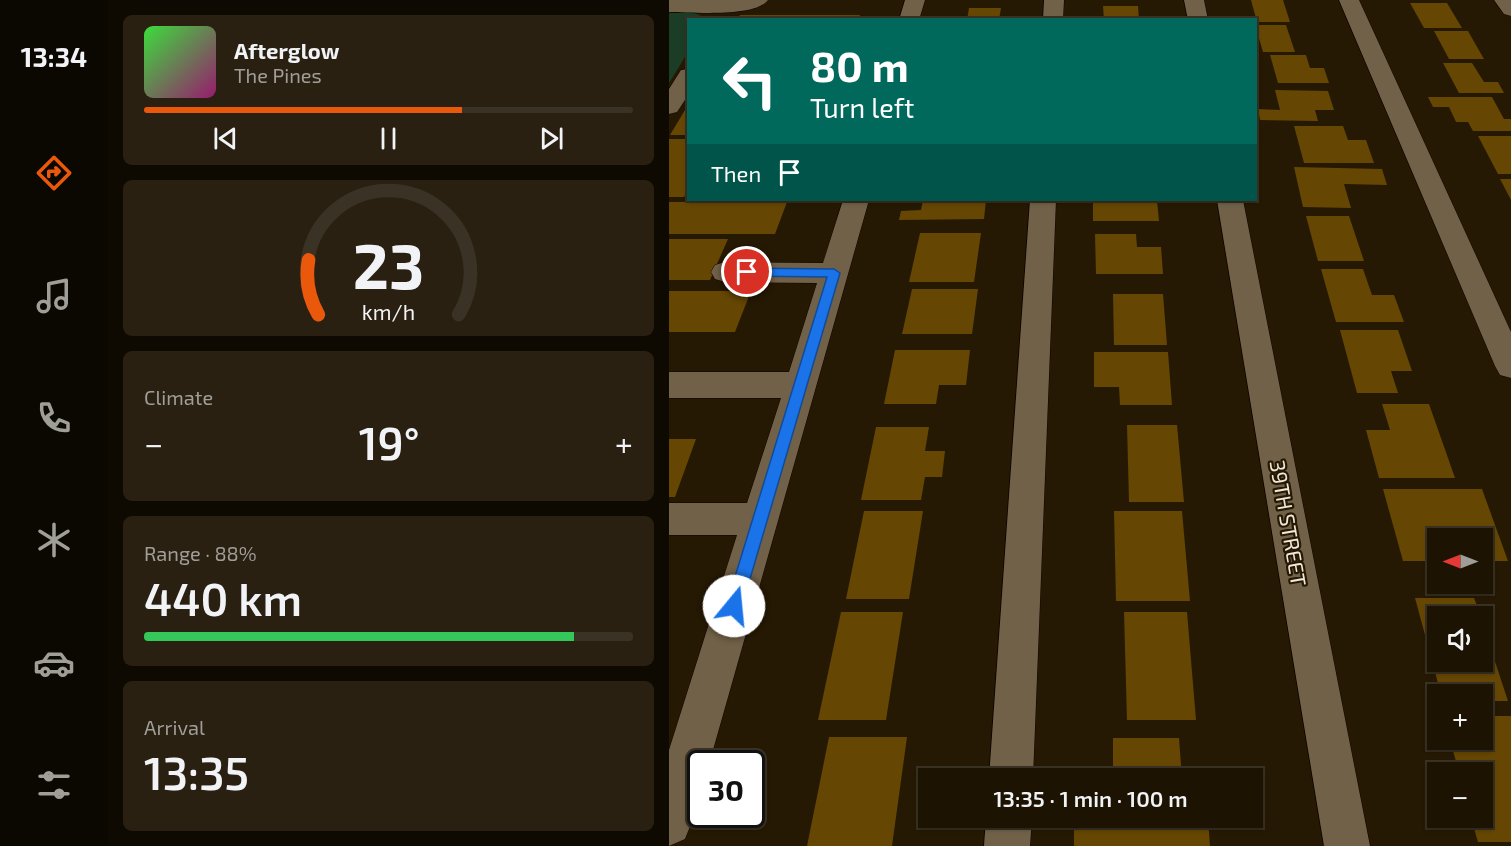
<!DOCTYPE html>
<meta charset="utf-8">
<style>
:root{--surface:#1c1302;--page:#292011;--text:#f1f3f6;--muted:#a09e99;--line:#3a3224;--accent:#ea580c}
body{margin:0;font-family:"Exo 2",sans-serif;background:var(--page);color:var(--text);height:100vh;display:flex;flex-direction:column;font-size:22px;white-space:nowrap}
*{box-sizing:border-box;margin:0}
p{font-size:20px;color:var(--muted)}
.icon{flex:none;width:33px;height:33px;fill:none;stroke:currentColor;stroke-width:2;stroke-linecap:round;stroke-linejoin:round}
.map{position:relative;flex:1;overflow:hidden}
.sheet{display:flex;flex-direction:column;gap:15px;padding:15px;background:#0f0a01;width:561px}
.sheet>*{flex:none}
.guide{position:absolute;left:18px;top:18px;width:570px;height:183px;border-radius:0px;box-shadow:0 2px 4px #0004,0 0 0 2px var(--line);background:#00695c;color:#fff;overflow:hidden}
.needle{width:39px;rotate:270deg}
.tools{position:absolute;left:758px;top:528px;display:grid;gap:12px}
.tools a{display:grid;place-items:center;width:66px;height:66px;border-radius:0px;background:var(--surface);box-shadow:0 2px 4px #0004,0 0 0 2px var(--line);font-size:30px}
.speed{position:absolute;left:18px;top:750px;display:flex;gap:12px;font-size:30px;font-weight:700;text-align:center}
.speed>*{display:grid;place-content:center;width:78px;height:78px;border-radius:50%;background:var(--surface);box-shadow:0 2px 4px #0004,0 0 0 2px var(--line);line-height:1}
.speed .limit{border:3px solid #111;border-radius:9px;background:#fff;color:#111}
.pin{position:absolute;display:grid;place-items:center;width:51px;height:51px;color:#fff;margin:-26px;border:3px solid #fff;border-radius:50%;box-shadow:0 2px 6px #0007}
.me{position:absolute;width:66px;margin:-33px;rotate:17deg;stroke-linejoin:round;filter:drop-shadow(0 0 4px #0008)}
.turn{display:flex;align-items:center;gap:21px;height:126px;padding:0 24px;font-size:27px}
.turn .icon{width:78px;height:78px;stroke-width:2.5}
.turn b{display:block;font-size:42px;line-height:51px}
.then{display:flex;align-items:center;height:57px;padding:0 24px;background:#0003;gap:12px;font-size:22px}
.big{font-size:45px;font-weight:600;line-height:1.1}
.sheet .card{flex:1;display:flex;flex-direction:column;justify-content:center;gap:9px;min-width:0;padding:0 21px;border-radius:9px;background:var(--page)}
.sheet .dial{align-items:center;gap:0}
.dial svg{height:156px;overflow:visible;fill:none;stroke:var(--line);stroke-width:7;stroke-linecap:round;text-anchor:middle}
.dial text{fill:var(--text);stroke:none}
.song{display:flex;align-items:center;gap:18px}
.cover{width:72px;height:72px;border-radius:9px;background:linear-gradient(135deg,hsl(120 70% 55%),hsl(320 70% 35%))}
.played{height:6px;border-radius:3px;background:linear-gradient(90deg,var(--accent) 65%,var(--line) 65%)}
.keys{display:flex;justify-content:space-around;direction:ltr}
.heat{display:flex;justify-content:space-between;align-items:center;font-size:33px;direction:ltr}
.charge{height:9px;border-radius:4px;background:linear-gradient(90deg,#34c759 88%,var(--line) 0)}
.trip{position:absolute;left:249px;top:768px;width:345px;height:60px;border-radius:0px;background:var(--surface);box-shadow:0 2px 4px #0004,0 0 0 2px var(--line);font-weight:600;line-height:60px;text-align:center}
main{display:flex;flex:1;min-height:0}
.tabs{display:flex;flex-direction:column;width:108px;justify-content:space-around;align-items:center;background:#0b0801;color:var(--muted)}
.tabs .icon{width:42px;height:42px}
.tabs .selected{color:var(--accent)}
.tabs b{font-size:27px;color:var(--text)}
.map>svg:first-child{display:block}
.green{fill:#1b3d26}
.building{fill:#654603}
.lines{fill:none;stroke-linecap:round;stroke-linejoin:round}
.minor-casing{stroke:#0f0400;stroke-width:1}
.minor{fill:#716148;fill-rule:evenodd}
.route{fill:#1a73e8;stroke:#114b97;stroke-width:1.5}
.labels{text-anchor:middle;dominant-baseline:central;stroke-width:4.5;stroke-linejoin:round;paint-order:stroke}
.street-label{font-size:21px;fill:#f1e8da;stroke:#261903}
</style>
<main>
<nav class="tabs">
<b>13:34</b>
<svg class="icon selected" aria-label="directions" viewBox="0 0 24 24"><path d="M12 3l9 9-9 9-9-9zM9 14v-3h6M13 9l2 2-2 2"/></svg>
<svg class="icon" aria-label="music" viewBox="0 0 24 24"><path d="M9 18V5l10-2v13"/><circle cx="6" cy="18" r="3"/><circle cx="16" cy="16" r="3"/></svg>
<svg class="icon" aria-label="phone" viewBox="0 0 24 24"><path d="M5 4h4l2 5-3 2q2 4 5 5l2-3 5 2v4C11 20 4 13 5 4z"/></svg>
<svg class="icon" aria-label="climate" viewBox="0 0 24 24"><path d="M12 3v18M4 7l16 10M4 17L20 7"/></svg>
<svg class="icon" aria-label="car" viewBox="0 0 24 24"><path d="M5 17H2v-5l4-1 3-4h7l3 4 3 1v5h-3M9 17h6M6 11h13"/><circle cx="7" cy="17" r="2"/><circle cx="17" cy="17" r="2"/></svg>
<svg class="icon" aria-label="filters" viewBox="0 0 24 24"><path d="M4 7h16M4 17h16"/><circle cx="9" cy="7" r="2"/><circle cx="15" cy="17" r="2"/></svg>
</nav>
<section class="sheet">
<div class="card">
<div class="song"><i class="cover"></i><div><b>Afterglow</b><p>The Pines</p></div></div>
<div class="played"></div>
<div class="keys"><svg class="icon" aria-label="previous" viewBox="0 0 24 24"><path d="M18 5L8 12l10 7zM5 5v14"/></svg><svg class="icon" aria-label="pause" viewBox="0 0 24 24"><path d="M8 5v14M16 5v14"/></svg><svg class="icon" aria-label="next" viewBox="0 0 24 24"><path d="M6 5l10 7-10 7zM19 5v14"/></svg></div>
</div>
<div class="card dial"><svg viewBox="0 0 100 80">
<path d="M14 69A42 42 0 1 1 86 69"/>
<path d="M14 69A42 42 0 0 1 9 41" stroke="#ea580c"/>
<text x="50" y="56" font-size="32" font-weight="700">23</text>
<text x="50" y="72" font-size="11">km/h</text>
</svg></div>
<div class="card"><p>Climate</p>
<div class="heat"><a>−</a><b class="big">19°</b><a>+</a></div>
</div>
<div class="card"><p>Range · 88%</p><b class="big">440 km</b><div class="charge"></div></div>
<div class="card"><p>Arrival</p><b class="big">13:35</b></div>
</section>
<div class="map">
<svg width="842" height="846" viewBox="0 0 842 846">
<rect width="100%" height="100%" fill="#261903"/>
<path class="green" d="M0,13h25l15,6 -20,1 -1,32 -19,31z"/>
<path class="building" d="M582,0h32l7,22h-33z
M741,3h37l15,25h-38z
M434,6h35l1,14h-35z
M300,8h32l-2,12h-32z
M71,15h120l-1,5h-122z
M586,25h31l9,27h-32z
M765,31h34l16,28h-35z
M601,55h36l4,13h14l5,15h-51z
M774,63h29l12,19h14l6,11h-45z
M606,90l53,1 6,19h-19l3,11 -58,-1 -2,-11 22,1z
M759,97h64l12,22h7v12h-38l-5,-9h-12l-7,-15h-16z
M16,110h4v25h-19z
M625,126h49l5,14h18l8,23h-70z
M809,136h33v38h-13z
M0,139h20v49l-5,9h-15z
M625,167l88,2 5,16 -43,-1 7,24 -48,-1z
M831,179h11v21z
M254,200h63l-2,19 -85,1 2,-9 20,-1z
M424,200h64l2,21h-66z
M0,202h118l-12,32h-106z
M637,216h43l15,45h-46z
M251,233h61l-7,49h-65z
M426,234h41l1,13h24l2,27h-67z
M0,239h59l-18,41h-41z
M652,269h42l9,26h22l10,27h-68z
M243,289h66l-6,45h-70z
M0,291h82l-16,41h-66z
M444,294h50l4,51h-53z
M671,330h58l14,41h-21l7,22h-41z
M226,350h75l-4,35h-27l-3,19h-52z
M425,352h74l4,53h-52l-1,-18h-25z
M713,404h47l26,74h-76l-13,-48h24z
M458,425h50l7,77h-55z
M207,427h53l-4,24h20l-3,26h-17l-4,23h-60z
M0,439h27l-21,58h-6z
M714,489h99l26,72h-26v-23h-45v23h-34z
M195,511h59l-14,88h-63z
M445,511h68l8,90h-74z
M746,598h59l7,18h-44v46h45v-40l26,79h-26v-7h-41z
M172,612h62l-17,108h-68z
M455,612h63l9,108h-69z
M813,716h29v126h-33l-7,-24h11v-46h-23l-9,-32h32z
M160,737h78l-15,109h-85z
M444,738h66l3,40h-69z
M405,818h134l2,28h-136z"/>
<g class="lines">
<defs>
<path id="minor" d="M0,0h99c-13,18 -77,12 -99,12z
M236,0h20l-6,20h-20z
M375,0h20l-1,20h-20z
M515,0h20l4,20h-20z
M670,0h20l152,332v46l-11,-3 -5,-9z
M825,0h17v16l-7,-2z
M20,69v25l-12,18 -8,2v-25l12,-19z
M174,200h26l-160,564h-8c0,30 -4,47 -16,75l-16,7v-96l68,-215h-68v-32h78l34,-105h-112v-26h120l28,-89 -92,-1 -10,-3 -4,-7 4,-7 10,-3 98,1z
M361,200h26l-23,578h-44z
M548,200h26l127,646h-46z
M317,818h46l-2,28h-46z"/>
</defs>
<use href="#minor" class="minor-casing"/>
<use href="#minor" class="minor"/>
</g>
<path class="route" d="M78,268l87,1 6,4 -98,333 -2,5 -6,3 -6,-3 -2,-5 101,-329 -80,-1 -6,-4z"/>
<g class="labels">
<g class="street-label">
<text transform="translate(620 523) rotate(80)">39TH STREET</text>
</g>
</g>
</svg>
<div class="tools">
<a><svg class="needle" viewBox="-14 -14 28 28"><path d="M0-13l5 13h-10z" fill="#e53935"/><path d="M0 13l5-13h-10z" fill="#a09e99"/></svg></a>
<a><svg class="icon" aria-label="sound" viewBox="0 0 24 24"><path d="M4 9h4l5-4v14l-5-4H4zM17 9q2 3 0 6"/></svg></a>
<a>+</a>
<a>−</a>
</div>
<div class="speed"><div class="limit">30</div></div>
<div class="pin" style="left:78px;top:272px;background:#d93025"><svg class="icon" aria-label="arrive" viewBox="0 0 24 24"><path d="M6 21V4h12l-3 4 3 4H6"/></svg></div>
<svg class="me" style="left:65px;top:606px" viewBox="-20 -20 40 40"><circle r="19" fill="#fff"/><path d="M0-13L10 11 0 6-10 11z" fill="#1a73e8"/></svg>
<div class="trip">13:35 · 1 min · 100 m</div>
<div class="guide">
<div class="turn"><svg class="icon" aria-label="left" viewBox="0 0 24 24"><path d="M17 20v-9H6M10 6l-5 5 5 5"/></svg><div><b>80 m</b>Turn left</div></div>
<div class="then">Then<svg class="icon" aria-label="arrive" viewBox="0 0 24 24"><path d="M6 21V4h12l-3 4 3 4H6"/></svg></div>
</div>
</div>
</main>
